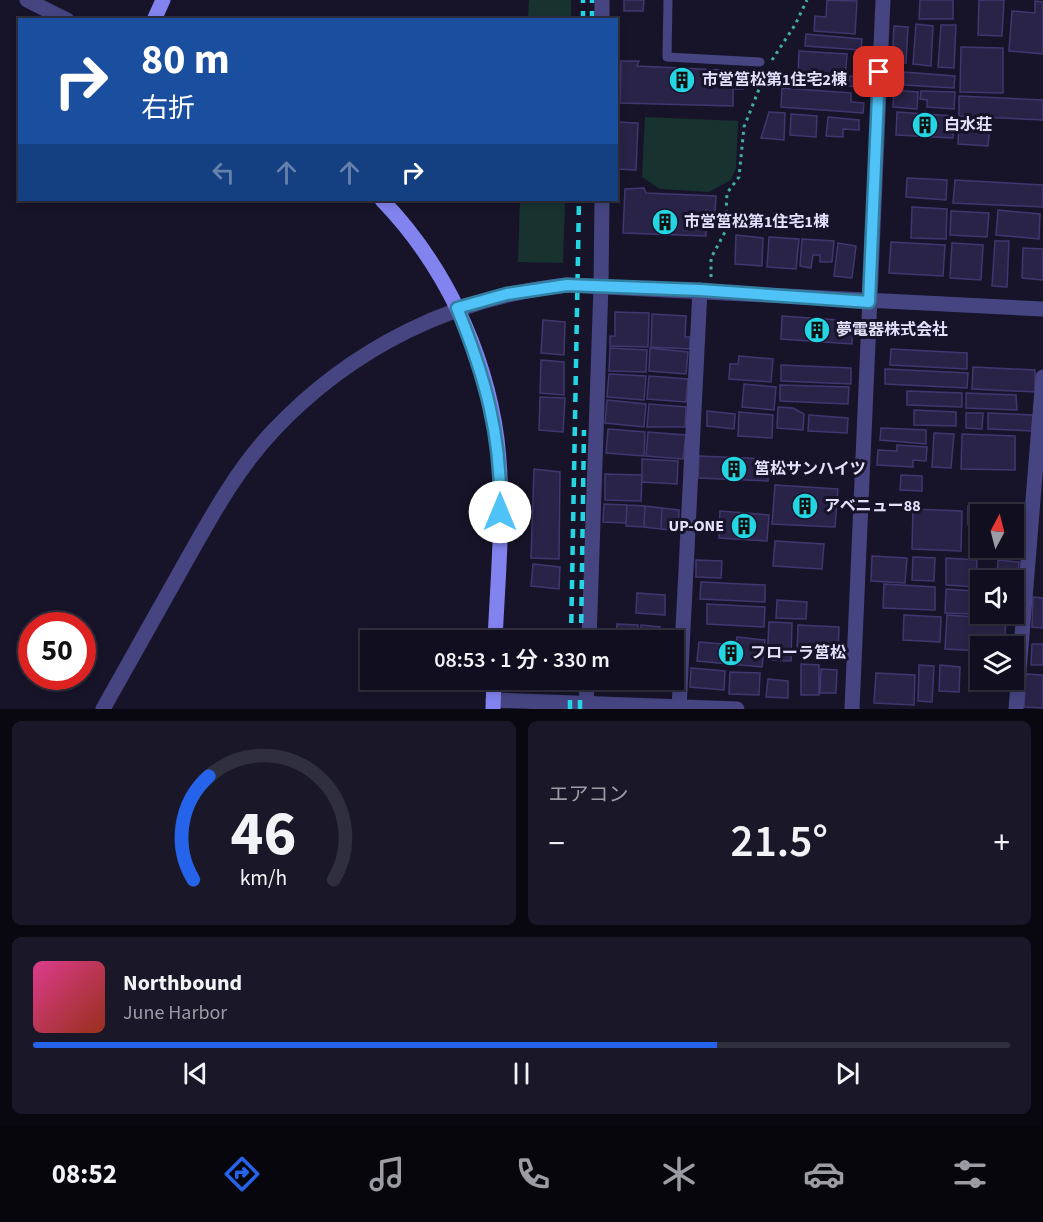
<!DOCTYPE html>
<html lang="ja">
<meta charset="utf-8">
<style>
:root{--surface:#110f1f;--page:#1a1828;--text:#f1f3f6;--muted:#9c9ca4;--line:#302f3d;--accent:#2563eb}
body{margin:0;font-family:"Source Sans 3","Noto Sans JP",sans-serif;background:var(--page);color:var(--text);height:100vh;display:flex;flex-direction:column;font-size:22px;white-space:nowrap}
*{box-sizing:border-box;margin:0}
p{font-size:20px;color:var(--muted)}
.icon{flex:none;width:33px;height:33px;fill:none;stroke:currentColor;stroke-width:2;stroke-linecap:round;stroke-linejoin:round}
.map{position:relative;height:709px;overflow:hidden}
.side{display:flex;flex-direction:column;gap:12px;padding:12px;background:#090811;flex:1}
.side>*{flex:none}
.guide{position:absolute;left:18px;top:18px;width:600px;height:183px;border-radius:0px;box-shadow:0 3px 9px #0003,0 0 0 2px var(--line);background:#1a4fa0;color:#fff;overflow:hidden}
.needle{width:39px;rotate:7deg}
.fabs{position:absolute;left:970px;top:504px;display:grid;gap:12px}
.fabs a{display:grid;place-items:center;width:54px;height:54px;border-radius:0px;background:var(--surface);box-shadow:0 3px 9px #0003,0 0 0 2px var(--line);font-size:30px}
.speed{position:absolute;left:18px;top:612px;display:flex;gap:12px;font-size:30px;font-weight:700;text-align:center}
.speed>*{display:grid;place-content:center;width:78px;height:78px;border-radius:50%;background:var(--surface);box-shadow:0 3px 9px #0003,0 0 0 2px var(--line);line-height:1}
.speed .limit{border:9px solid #d22;background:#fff;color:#111}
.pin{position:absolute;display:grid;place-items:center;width:51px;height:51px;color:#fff;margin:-26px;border-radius:12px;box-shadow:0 3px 9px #0006}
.me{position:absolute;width:66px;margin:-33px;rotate:0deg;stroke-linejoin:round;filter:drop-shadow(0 0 4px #0008)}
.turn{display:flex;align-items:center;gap:21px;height:126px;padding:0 24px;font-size:27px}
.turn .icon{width:78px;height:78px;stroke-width:2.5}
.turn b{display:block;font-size:42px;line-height:51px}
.lanes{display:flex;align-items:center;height:57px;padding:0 24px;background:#0003;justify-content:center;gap:30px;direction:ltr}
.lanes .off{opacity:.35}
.big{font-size:45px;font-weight:600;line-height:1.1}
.side .widget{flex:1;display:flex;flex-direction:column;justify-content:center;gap:9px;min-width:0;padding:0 21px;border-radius:9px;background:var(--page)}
.side .dial{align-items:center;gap:0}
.dial svg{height:156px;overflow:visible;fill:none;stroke:var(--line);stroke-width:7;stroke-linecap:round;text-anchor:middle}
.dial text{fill:var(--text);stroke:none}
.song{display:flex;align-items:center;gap:18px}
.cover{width:72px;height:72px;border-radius:9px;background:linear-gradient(135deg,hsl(330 70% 55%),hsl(10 70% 35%))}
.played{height:6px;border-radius:3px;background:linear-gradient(90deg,var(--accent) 70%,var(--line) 70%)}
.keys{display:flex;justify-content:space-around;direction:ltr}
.heat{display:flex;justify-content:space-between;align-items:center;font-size:33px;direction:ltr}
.side .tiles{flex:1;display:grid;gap:12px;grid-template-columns:1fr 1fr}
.widget:last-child{grid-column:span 2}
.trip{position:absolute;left:360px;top:630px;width:324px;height:60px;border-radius:0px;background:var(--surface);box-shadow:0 3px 9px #0003,0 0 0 2px var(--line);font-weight:600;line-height:60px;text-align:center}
.menu{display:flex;height:96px;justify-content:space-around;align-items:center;background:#07060c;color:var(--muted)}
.menu .icon{width:42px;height:42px}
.menu .selected{color:var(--accent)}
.menu b{font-size:27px;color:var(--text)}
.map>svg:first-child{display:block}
.green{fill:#183230}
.building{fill:#292347;stroke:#413770;stroke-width:1.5}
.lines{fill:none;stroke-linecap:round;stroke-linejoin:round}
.path{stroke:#41aea4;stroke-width:3;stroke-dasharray:3 4.5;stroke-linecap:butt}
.service{stroke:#464582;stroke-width:9}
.minor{stroke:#464582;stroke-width:15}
.tertiary{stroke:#464582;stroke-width:15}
.secondary{stroke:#8383ef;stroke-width:15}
.rail{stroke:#24d6e3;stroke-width:4.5;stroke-dasharray:9 8;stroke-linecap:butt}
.route-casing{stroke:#337fa1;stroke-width:15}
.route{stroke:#4fc3f7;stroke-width:10}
.labels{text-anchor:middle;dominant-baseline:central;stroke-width:6;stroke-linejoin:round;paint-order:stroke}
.poi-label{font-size:16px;font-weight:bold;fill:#e2e0fb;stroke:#171429;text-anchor:start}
</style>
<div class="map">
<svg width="1043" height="709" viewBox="0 0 1043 709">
<rect width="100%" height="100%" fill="#171429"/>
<path class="green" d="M529,0h42v19h-43z
M645,117l93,4 -2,47 -5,12 -22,12 -49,-3 -18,-12z
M520,200h45l-2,63 -45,-1z"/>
<path class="building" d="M624,0h20l-1,11h-19z
M827,0l30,1 -2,33 -41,-3 1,-15 11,1z
M920,0h33v19h-34z
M979,0h25l-2,36 -24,-1z
M1035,1l8,1v52l-34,-3 3,-40 23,2z
M916,24l17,2 -2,40 -18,-2z
M941,25h15l-2,43 -16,-1z
M894,26l14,1 -2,36h-14z
M806,34l56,5 -1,11 -56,-4z
M961,47l42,1v45l-43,-1z
M799,51l48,3 -2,26 -47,-2z
M621,61h18l-2,5 107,5 -1,18h-10v17l-113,-3z
M904,72l51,4 -1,12 -50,-3z
M849,76l15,1 -1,10 -14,-1z
M782,88l69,5v9l13,1 -1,10 -82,-6z
M894,90l24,2 -1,17 -24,-2z
M921,91l34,1 -1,17 -27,-2v-7l-7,-1z
M959,96l84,4v20l-84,-4z
M769,112l16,1 -1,27 -23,-2z
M897,112l57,4 -1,22 -57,-3z
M791,114l26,2 -1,21 -26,-2z
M828,117l31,3v10l-16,-1v8l-17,-1z
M616,122l22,1 -2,47 -20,-1z
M959,122l31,2 -2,22 -30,-2z
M907,178l40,2 -1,20 -40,-3z
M955,180l88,5v22l-90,-4z
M644,188l2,5 70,3 -1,16 -9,-2v26l-83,-3 2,-44z
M912,207l35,2 -1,30 -35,-1z
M998,210l42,4 -1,25 -43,-4z
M951,211l38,2 -2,24 -37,-2z
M736,235l27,3 -1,28 -27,-2z
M769,237l30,2 -3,30 -29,-2z
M802,239l32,2 -2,21h-12v-7h-7l-2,13 -11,-2z
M995,241h14l-2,46 -15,-1z
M891,242l54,3 -2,31 -54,-3z
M838,243l18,3 -4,32 -18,-2z
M952,243l31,2 -2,35 -31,-2z
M1023,248l20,1v31l-21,-2z
M615,312l34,1 -1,34 -38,-1v-10h5z
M652,314l34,2 -1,21h5v12l-39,-2z
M782,316l71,5 -1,23 -71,-5z
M543,320l22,2 -1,33 -23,-2z
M610,348l37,2 -1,22 -37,-1z
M650,348l38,4 -2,22 -37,-3z
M891,349l76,4v16l-77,-4z
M739,356l34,3 -2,23 -42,-3 1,-15h8z
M541,360l23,2v33l-24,-2z
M781,365l70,3v16l-70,-3z
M973,367l62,3v22l-63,-3z
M885,369l83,4 -1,15 -82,-4z
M609,374l37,2 -2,24 -37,-3z
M649,376l39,3 -2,23 -39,-3z
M744,384l32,3 -2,23 -32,-3z
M780,385l69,2 -1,17 -68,-3z
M907,391l55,2v14l-55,-2z
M966,393l50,2 1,15 -51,-2z
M540,397l25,1 -2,34 -24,-2z
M607,400l39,4 -2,23 -39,-4z
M649,404l37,3 -1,20h-38z
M778,407l15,1 11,6 -1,16 -26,-2z
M914,410l42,2v14l-42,-1z
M707,411l28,3 -1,15 -27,-3z
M739,412l34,3 -1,23 -34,-2z
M966,413h17l-1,16 -16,-1z
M988,413l45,2 -1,16 -44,-2z
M809,415l39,3 -1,15 -39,-2z
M881,428l45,2v14l-46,-4z
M608,429l37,3 -1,24 -38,-3z
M648,432l38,3 -3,24 -37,-3z
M934,433l20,1 -3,34 -19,-1z
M962,434l53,2v34l-54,-1z
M897,445l30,2 -1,14 -13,-1v7l-36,-2 1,-15 19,1z
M699,456l70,3 -1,22 -70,-3z
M642,459l36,2 -1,23 -35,-2z
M534,469l26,3 -1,87 -28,-1z
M605,474l37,1 -1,26 -36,-1z
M901,475l21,1v15l-22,-1z
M775,485l63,4 -3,38 -63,-3z
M604,504l23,1 -1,18 -23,-1z
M627,505l18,1 -1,21 -18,-1z
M645,506l17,2 -1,21 -17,-2z
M968,506l39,3 -1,5h-25v11h-13z
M662,508l17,2 -1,21 -17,-2z
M913,509l49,2 -1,40 -49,-2z
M720,511l49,4 -2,26 -48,-3z
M775,541l49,3 -2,25 -49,-3z
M872,556l35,2 -2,25 -34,-2z
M913,557l22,1 -1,23 -22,-1z
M946,558l31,2 -1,27 -30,-2z
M696,560l26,1 -1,17 -25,-1z
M998,560l21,2 -2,32h-3v-14h-17z
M533,564l27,3 -1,22 -28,-3z
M701,582l64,3v17l-65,-3z
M884,584l51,3v23l-52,-2z
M946,589l27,2v23l-28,-1z
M637,593l28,2v20l-29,-2z
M1033,597l10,1v30l-11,-1z
M777,600l30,2 -1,17 -30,-1z
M707,604l58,3 -1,20 -57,-3z
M904,615l37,2 -1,25 -37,-2z
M947,615l59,4 -2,27h-23v5l-36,-2z
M769,622l23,1 -1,38 -24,-1z
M617,624l21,1 -1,15h-28l1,-5h6z
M641,625l19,2v12l7,1h-27z
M798,625l41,2 -1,28 -41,-3z
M737,637l28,3 -3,27 -65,-6 2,-19 37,3z
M1032,644h11v21h-12z
M974,663l7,1v16h25v7l-33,-1z
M801,664l18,1v30h-18z
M919,665l15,1 -2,36 -14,-1z
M940,665l20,2 -1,25 -20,-1z
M691,668l34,3 -1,19 -34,-3z
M821,669l16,1 -1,23h-16z
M730,672l30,1 -1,22 -30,-1z
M876,673l39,2 -1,30 -40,-2z
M1026,674l17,1v33l-19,-1z
M768,679l20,2v17l-22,-1z"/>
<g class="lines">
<path class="path" d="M772,60l23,-35 12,-25
M711,277v-19l14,-26 2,-39 12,-16 5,-50 21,-53"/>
<path class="service" d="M668,0l-1,57 93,5"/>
<path class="minor" d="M602,20v-20
M589,640l12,-355 1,-85
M493,700l244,9
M586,709l1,-29
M679,709l21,-419
M1016,709l27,-332"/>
<path class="tertiary" d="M27,0l40,20
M103,709c27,-49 55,-97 82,-146 26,-46 52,-94 88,-132 78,-83 181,-134 294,-146l476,24
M852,709l31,-709"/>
<path class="secondary" d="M154,20l9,-20
M382,200c61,63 103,150 115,239 8,66 1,135 -2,201
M493,709l1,-29"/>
<path class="rail" d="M583,20v-20
M592,20v-20
M571,640l8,-440
M581,640l3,-210
M570,709v-29
M580,709v-29"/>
</g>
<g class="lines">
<defs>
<path id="route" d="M500,512c2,-75 -15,-136 -43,-204l50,-14 60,-9 133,5 169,12 10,-230"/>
</defs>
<use href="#route" class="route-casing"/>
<use href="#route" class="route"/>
</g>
<defs>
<symbol id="building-disc" viewBox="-11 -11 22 22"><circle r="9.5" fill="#24d6e3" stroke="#171429"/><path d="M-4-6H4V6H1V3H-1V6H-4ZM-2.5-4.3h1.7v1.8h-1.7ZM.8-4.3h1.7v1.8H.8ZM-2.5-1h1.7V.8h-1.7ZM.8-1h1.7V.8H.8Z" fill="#111"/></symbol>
</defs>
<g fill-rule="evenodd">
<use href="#building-disc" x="667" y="65" width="30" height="30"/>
<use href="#building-disc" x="910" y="110" width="30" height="30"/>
<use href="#building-disc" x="650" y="207" width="30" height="30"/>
<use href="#building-disc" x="802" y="315" width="30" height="30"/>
<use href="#building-disc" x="719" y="454" width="30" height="30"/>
<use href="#building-disc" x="790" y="491" width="30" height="30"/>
<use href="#building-disc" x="729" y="511" width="30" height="30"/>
<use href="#building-disc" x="716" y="638" width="30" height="30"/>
</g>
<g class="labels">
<g class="poi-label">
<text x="702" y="80">市営筥松第1住宅2棟</text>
<text x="944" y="125">白水荘</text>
<text x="684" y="222">市営筥松第1住宅1棟</text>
<text x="836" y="330">夢電器株式会社</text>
<text x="754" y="469">筥松サンハイツ</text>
<text x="824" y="506">アベニュー88</text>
<text x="724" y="526" text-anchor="end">UP-ONE</text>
<text x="750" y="653">フローラ筥松</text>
</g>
</g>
</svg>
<div class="fabs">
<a><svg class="needle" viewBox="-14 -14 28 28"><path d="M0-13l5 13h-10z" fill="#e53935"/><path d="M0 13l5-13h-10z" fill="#9c9ca4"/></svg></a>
<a><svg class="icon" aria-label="sound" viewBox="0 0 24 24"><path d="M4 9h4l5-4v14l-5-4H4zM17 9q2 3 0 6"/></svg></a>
<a><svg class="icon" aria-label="layers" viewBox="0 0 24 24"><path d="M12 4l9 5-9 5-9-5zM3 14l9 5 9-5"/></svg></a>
</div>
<div class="speed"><div class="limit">50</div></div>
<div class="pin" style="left:879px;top:72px;background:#d93025"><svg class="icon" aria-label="arrive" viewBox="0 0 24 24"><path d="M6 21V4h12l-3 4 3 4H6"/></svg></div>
<svg class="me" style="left:500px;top:512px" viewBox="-20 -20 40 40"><circle r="19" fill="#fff"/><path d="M0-13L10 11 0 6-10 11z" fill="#4fc3f7"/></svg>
<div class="trip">08:53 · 1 分 · 330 m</div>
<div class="guide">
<div class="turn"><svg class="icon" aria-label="right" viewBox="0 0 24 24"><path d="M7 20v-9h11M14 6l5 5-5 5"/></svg><div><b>80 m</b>右折</div></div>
<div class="lanes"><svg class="icon off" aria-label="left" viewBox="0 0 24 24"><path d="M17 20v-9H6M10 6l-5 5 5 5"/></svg><svg class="icon off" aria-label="ahead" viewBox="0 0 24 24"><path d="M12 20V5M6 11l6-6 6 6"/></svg><svg class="icon off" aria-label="ahead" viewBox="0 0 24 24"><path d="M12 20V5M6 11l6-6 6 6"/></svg><svg class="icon" aria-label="right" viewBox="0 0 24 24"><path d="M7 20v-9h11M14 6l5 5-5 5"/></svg></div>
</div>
</div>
<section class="side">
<div class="tiles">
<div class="widget dial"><svg viewBox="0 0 100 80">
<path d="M14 69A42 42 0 1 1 86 69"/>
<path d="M14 69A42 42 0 0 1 22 16" stroke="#2563eb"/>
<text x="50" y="56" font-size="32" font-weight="700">46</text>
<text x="50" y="72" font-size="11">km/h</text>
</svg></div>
<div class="widget"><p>エアコン</p>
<div class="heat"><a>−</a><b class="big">21.5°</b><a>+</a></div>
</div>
<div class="widget">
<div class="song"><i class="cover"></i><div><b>Northbound</b><p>June Harbor</p></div></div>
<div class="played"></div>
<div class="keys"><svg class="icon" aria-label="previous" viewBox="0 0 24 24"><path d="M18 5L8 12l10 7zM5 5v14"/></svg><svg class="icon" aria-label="pause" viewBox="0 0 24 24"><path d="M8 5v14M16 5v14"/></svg><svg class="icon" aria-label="next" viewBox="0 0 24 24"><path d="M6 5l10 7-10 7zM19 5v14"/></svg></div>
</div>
</div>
</section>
<nav class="menu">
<b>08:52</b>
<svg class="icon selected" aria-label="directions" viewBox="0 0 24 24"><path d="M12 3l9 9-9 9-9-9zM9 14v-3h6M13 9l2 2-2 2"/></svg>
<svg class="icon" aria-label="music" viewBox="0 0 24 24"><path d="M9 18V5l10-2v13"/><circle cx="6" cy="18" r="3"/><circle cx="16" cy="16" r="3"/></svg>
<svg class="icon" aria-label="phone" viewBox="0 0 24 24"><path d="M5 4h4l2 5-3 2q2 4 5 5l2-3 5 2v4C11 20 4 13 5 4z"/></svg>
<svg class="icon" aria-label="climate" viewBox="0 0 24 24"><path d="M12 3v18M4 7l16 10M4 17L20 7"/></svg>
<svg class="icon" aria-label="car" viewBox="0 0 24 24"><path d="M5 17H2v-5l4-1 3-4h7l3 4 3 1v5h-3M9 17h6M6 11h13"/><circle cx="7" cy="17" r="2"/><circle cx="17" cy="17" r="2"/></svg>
<svg class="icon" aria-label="filters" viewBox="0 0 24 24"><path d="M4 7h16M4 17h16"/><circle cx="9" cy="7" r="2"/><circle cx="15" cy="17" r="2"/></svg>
</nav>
